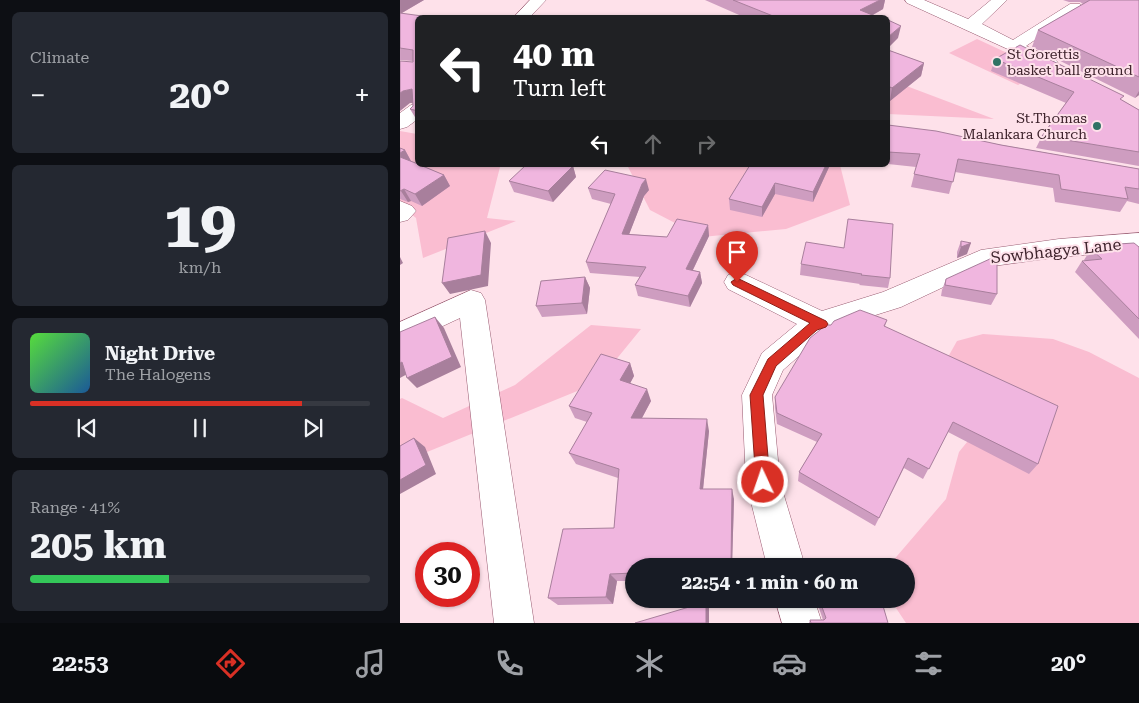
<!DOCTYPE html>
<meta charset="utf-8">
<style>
:root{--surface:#171b24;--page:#242831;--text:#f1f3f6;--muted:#9ea1a6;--line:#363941;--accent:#d93025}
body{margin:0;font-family:"Roboto Serif",serif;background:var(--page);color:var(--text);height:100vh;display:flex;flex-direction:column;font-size:19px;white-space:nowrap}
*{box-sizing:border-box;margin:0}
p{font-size:16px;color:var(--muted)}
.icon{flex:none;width:28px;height:28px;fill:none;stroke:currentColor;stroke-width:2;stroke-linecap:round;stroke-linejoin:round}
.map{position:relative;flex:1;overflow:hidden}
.details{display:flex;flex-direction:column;gap:12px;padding:12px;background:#0d0f14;width:400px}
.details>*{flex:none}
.top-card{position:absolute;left:15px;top:15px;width:475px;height:152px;border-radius:8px;box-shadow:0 1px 4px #0004;background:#202124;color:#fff;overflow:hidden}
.speed{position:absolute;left:15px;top:542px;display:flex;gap:10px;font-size:25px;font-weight:700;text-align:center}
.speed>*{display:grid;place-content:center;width:65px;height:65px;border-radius:50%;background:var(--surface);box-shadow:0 1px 4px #0004;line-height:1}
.speed .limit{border:8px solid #d22;background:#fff;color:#111}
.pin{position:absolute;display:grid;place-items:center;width:42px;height:42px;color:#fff;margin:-51px -21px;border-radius:50% 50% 50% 0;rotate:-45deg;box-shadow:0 0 5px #0007}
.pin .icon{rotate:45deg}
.me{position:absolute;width:55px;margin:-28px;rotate:357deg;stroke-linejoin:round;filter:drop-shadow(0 0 4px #0008)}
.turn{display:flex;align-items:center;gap:18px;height:105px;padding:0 15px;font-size:22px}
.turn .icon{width:65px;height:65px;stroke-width:2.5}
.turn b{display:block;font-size:35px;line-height:42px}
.lanes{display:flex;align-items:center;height:48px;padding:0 15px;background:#0003;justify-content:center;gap:25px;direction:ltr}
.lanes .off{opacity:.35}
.big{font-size:38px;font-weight:700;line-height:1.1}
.details .widget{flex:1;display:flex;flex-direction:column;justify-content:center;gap:8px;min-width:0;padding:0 18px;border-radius:8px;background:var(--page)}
.details .dial{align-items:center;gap:0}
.dial b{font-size:65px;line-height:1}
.song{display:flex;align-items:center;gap:15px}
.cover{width:60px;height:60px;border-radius:8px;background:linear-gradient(135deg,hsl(110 70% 55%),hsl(210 70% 35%))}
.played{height:5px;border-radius:2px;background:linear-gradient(90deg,var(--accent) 80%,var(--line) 80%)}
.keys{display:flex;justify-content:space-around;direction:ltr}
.heat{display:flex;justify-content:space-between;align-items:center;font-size:28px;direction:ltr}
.charge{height:8px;border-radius:4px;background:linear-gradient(90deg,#34c759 41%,var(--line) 0)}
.trip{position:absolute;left:225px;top:558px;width:290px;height:50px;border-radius:25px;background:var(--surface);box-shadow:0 1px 4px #0004;font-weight:700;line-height:50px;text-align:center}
.dock{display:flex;height:80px;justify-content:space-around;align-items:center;background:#090b0e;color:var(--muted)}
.dock .icon{width:35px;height:35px}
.dock .selected{color:var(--accent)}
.dock b{font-size:22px;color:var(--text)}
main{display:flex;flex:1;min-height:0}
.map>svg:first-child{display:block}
.green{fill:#fabdd1}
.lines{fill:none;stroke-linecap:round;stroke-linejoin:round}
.minor-casing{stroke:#985b71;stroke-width:1}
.minor{fill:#fff;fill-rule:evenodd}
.wall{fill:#ce9dc0}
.shaded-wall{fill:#a87f9c}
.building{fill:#f0b6df;stroke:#a87f9c}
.route{fill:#d93025;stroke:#8d1f18}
.poi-dot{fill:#307365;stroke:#fee1ea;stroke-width:2}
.labels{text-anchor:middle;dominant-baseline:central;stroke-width:4;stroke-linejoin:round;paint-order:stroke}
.far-poi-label{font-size:14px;fill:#3f242d;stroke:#fee1ea;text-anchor:start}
.street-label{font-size:16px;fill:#3f242d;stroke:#fee1ea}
</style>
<main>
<section class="details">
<div class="widget"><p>Climate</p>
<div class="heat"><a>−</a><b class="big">20°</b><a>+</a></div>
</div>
<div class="widget dial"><b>19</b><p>km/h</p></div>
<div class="widget">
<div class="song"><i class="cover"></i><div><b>Night Drive</b><p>The Halogens</p></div></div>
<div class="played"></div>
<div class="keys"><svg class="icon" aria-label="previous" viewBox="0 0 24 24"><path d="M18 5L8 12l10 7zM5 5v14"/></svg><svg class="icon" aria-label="pause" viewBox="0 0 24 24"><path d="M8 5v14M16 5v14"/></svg><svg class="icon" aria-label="next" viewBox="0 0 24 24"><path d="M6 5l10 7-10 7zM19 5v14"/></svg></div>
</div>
<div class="widget"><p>Range · 41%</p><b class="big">205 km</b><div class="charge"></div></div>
</section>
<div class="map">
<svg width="739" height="623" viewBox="0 0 739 623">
<rect width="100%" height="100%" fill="#fee1ea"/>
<path class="green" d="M577,39l67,31 -26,15 -69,-32z
M488,79l106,40 -106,-5z
M0,131l17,3 1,31h78l4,2 -13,51 29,3 -93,37 -7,-40 -16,-13z
M227,165h213l10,40 -64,24 -84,8 -52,-27z
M191,325l50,4 -44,54 -197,80v-64l2,-1 41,20 72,-33z
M583,334l70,5 36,13 50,26v245h-233l-16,-24h16v-33h-16l1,-3 55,-64 13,-47 43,-53 -54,-42 9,-16z"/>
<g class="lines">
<defs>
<path id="minor" d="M130,0h16l-17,18h-16z
M505,0h19l44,19 23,-19h16l-25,24 31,16 57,-36h10l3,3 -57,39 29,13 3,4 -3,4 -6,1 -142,-65z
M18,103v16l-11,8 -7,2v-16l11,-8z
M0,201l12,5 4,5 -8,9 -8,2z
M739,233v18l-80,6 -73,10 -85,40 -51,16 -27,12 -40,35 -11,25 8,87 25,84h-38l-21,-84 -4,-87 20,-42 35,-29 -69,-35 -4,-7 4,-7 9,-3 9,3 76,36 61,-19 98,-42 78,-11z
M71,290l10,3 4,7 49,323h-40l-34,-305 -60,28v-24z
M375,599h39l8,24h-40z"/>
</defs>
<use href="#minor" class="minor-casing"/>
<use href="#minor" class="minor"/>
</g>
<path class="wall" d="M0,0h24l-22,13 16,5v104l-8,-13 3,-3v-3h-3l3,-42 -13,-1z
M305,0h180l-2,9 -10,6 7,3h-134z
M663,0h76v95l-4,3 -103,-51 6,-17 45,-26 -3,-2h-11z
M488,50l36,13 -3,13 -31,25 -2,-1z
M595,59l127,41 17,10v56l-103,-18 6,-12 24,-33 -75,-32z
M488,125l251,44v35l-12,-3 -7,11 -65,-10 -2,-14 -98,-16 -6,22 -38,-7 5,-20 -28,-3z
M0,148l5,2 6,11 33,14 6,11 -28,20 -11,-5 -3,1 -8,-3z
M350,165h80l-17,37 -38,-8 -13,23 -32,-7 -1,-11z
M173,166l3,11 -23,25 -39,-10 -5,-11z
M188,188l61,2 -5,6 -15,38 38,3 41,-12 1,11 -16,34 7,2 2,11 -12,24 -52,-11 -3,-11 5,-8 -50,-4 -4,-11 25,-58 -19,-5z
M561,241l6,13 -10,4v-6z
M739,247v92l-64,-67 7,-11h3l-1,-1 7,-11z
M401,264l89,14 -2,10 -29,-3 1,-1 -60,-9z
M185,277l5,11 -3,26 -45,3 -6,-11z
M546,279l51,15 -6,11 -50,-9 1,-6z
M487,320l-2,6 153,138 -9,10 -81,-42 -25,47 -19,-11 -29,58 -77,-45 1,-9 18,-30 -40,-18 -2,-16v-11l56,-72z
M230,363l4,13 -4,7 21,18 -9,17 67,13 -6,58 31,10 -2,67h-98v15h-17l-4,23 -55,1 -10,-7 66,-70 4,-50 -42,-14 -7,-11 18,-31 -12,-4 -6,-12z
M256,599h76v1l-73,2z
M416,599h65l7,24h-79l1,-3h13z"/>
<path class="shaded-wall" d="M0,0h24l-24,14z
M480,0h5l-2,9 -16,9 -7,-8z
M501,26l-3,12 -10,10v-11z
M524,63l-3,13 -31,25 2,-13z
M12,89l6,13 -8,1 -10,8v-18l3,-2z
M739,91v4l-4,3z
M5,150l6,11h-11v-8z
M426,165h4l-17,37v-10z
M173,166l3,11 -23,25 -5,-11z
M44,175l6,11 -28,20 -7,-12z
M246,179l3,11 -5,6 -19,49 -3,-11 20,-50z
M375,183v11l-13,23v-10z
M4,189l7,12 -3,1 -7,-11z
M308,225l1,11 -21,44 -2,-11z
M85,231l6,12 -3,43 -38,8 -8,-11z
M571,243l-4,11 -10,4 4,-11z
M0,257l3,6 -3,2z
M300,272l2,11 -12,24 -2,-11z
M185,277l5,11 -3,26 -5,-11z
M35,317l9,11 17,39 -44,21 -10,-10z
M2,362l9,10 -11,6v-15z
M230,363l4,13 -9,17 -5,-13z
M247,389l4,12 -15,28 -5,-11z
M307,419l2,12 -7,68 -2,-10z
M14,438l11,9 11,27 -36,20v-14z
M332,489l2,10 -2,67h-1z
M210,574l7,7 -4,23 -7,-7z
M306,602l3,6v15h-3z"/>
<path class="building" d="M333,0h147l-20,10 20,8h-109l2,-2z
M690,0h49v77l-101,-47z
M0,13l37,5h-19v93l-8,-2 3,-3 -1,-17 -9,2 -3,2v-32l13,1v-12l-13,-2z
M488,20l13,6 -13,11z
M620,45l104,51 -4,3 19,11v42l-97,-16 32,-44 -79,-33z
M488,50l36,13 -32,25 -4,-2z
M488,125l48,6 65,14 138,24v20l-14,-2 3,12 -67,-10 -2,-14 -101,-16 -5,23 -39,-8 6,-20 -32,-2z
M0,148l5,2 -5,3z
M0,157l18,7v1h2l24,10 -29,19 -11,-5 -4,2z
M126,165h43l4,1 -25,25 -39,-10z
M350,165h76l-13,27 -38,-9 -13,24 -33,-8z
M205,170l41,9 -4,5 -20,50 45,3 10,-18 31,6 -22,44 14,3 -12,24 -53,-11 11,-18 -60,-5 29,-68 -27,-6z
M448,219l45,5 -3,54 -29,-3 1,-1 -61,-10 5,-22 38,6z
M85,231l-4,44 -39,8 6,-45z
M561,241l10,2 -10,4z
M734,243l5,4v72l-57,-58 20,-2 -11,-10 12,-4z
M597,257v37l-52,-9 1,-6 46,-21z
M185,277l-3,26 -46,3 5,-25z
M460,310l27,10 -3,6 174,80 -20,58 -85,-42 -24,47 -21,-11 -29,60 -80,-46 23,-38 -45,-21 -2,-16 35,-59 16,-13h5l3,-4z
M35,317l17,40 -45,21 -5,-16 -2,1v-31z
M201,354l29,9 -10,17 27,9 -16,29 76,1 -7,70h32l-1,77h-97v7l-24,1 -4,23 -58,1 15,-69 51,-1 5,-59 -50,-16 23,-40 -23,-7z
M14,438l12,27 -26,15v-34z
M419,599h62l7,24h-77l-1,-3h14l2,-2z
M306,602v21h-71z"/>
<path class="route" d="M337,278l89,43 2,3 -2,3 -9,3 -41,36 -13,29 7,87 -2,5 -5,2 -5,-2 -2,-5 -6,-87 18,-36 42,-36 -77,-38 -2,-3z"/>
<g class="poi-dot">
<circle cx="597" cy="62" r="5"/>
<circle cx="697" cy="126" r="5"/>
</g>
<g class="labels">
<g class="far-poi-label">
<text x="607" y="54">St Gorettis<tspan x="607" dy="16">basket ball ground</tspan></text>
<text x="687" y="118" text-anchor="end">St.Thomas<tspan x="687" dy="16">Malankara Church</tspan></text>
</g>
<g class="street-label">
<text transform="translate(656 251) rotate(-6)">Sowbhagya Lane</text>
</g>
</g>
</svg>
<div class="speed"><div class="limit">30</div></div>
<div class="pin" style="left:337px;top:282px;background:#d93025"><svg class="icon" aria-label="arrive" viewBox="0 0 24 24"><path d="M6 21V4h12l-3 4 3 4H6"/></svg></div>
<svg class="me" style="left:363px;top:482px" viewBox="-20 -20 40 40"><circle r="17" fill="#d93025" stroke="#fff" stroke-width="3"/><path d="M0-11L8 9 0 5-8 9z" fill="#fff"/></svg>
<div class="trip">22:54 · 1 min · 60 m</div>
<div class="top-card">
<div class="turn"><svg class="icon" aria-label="left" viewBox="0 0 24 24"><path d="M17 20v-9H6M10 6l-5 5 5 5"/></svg><div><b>40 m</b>Turn left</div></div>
<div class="lanes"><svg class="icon" aria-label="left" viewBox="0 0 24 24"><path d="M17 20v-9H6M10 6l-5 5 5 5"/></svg><svg class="icon off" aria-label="ahead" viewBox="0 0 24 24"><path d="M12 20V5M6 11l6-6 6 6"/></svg><svg class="icon off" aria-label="right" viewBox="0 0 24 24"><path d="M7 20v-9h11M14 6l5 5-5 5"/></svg></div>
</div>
</div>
</main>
<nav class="dock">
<b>22:53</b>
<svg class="icon selected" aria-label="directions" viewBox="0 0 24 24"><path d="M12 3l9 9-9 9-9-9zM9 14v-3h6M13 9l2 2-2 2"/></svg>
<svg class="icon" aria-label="music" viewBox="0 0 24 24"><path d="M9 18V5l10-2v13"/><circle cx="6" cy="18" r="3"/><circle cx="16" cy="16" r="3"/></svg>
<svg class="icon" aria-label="phone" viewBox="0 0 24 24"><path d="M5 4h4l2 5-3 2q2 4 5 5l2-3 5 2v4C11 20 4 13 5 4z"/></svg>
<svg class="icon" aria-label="climate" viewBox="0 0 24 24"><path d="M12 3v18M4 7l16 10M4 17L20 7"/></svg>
<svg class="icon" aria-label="car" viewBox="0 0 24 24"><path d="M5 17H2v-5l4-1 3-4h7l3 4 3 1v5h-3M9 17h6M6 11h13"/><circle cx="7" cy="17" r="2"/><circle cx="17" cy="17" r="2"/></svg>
<svg class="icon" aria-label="filters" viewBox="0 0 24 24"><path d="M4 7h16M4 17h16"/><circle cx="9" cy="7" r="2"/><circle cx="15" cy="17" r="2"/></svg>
<b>20°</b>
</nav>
